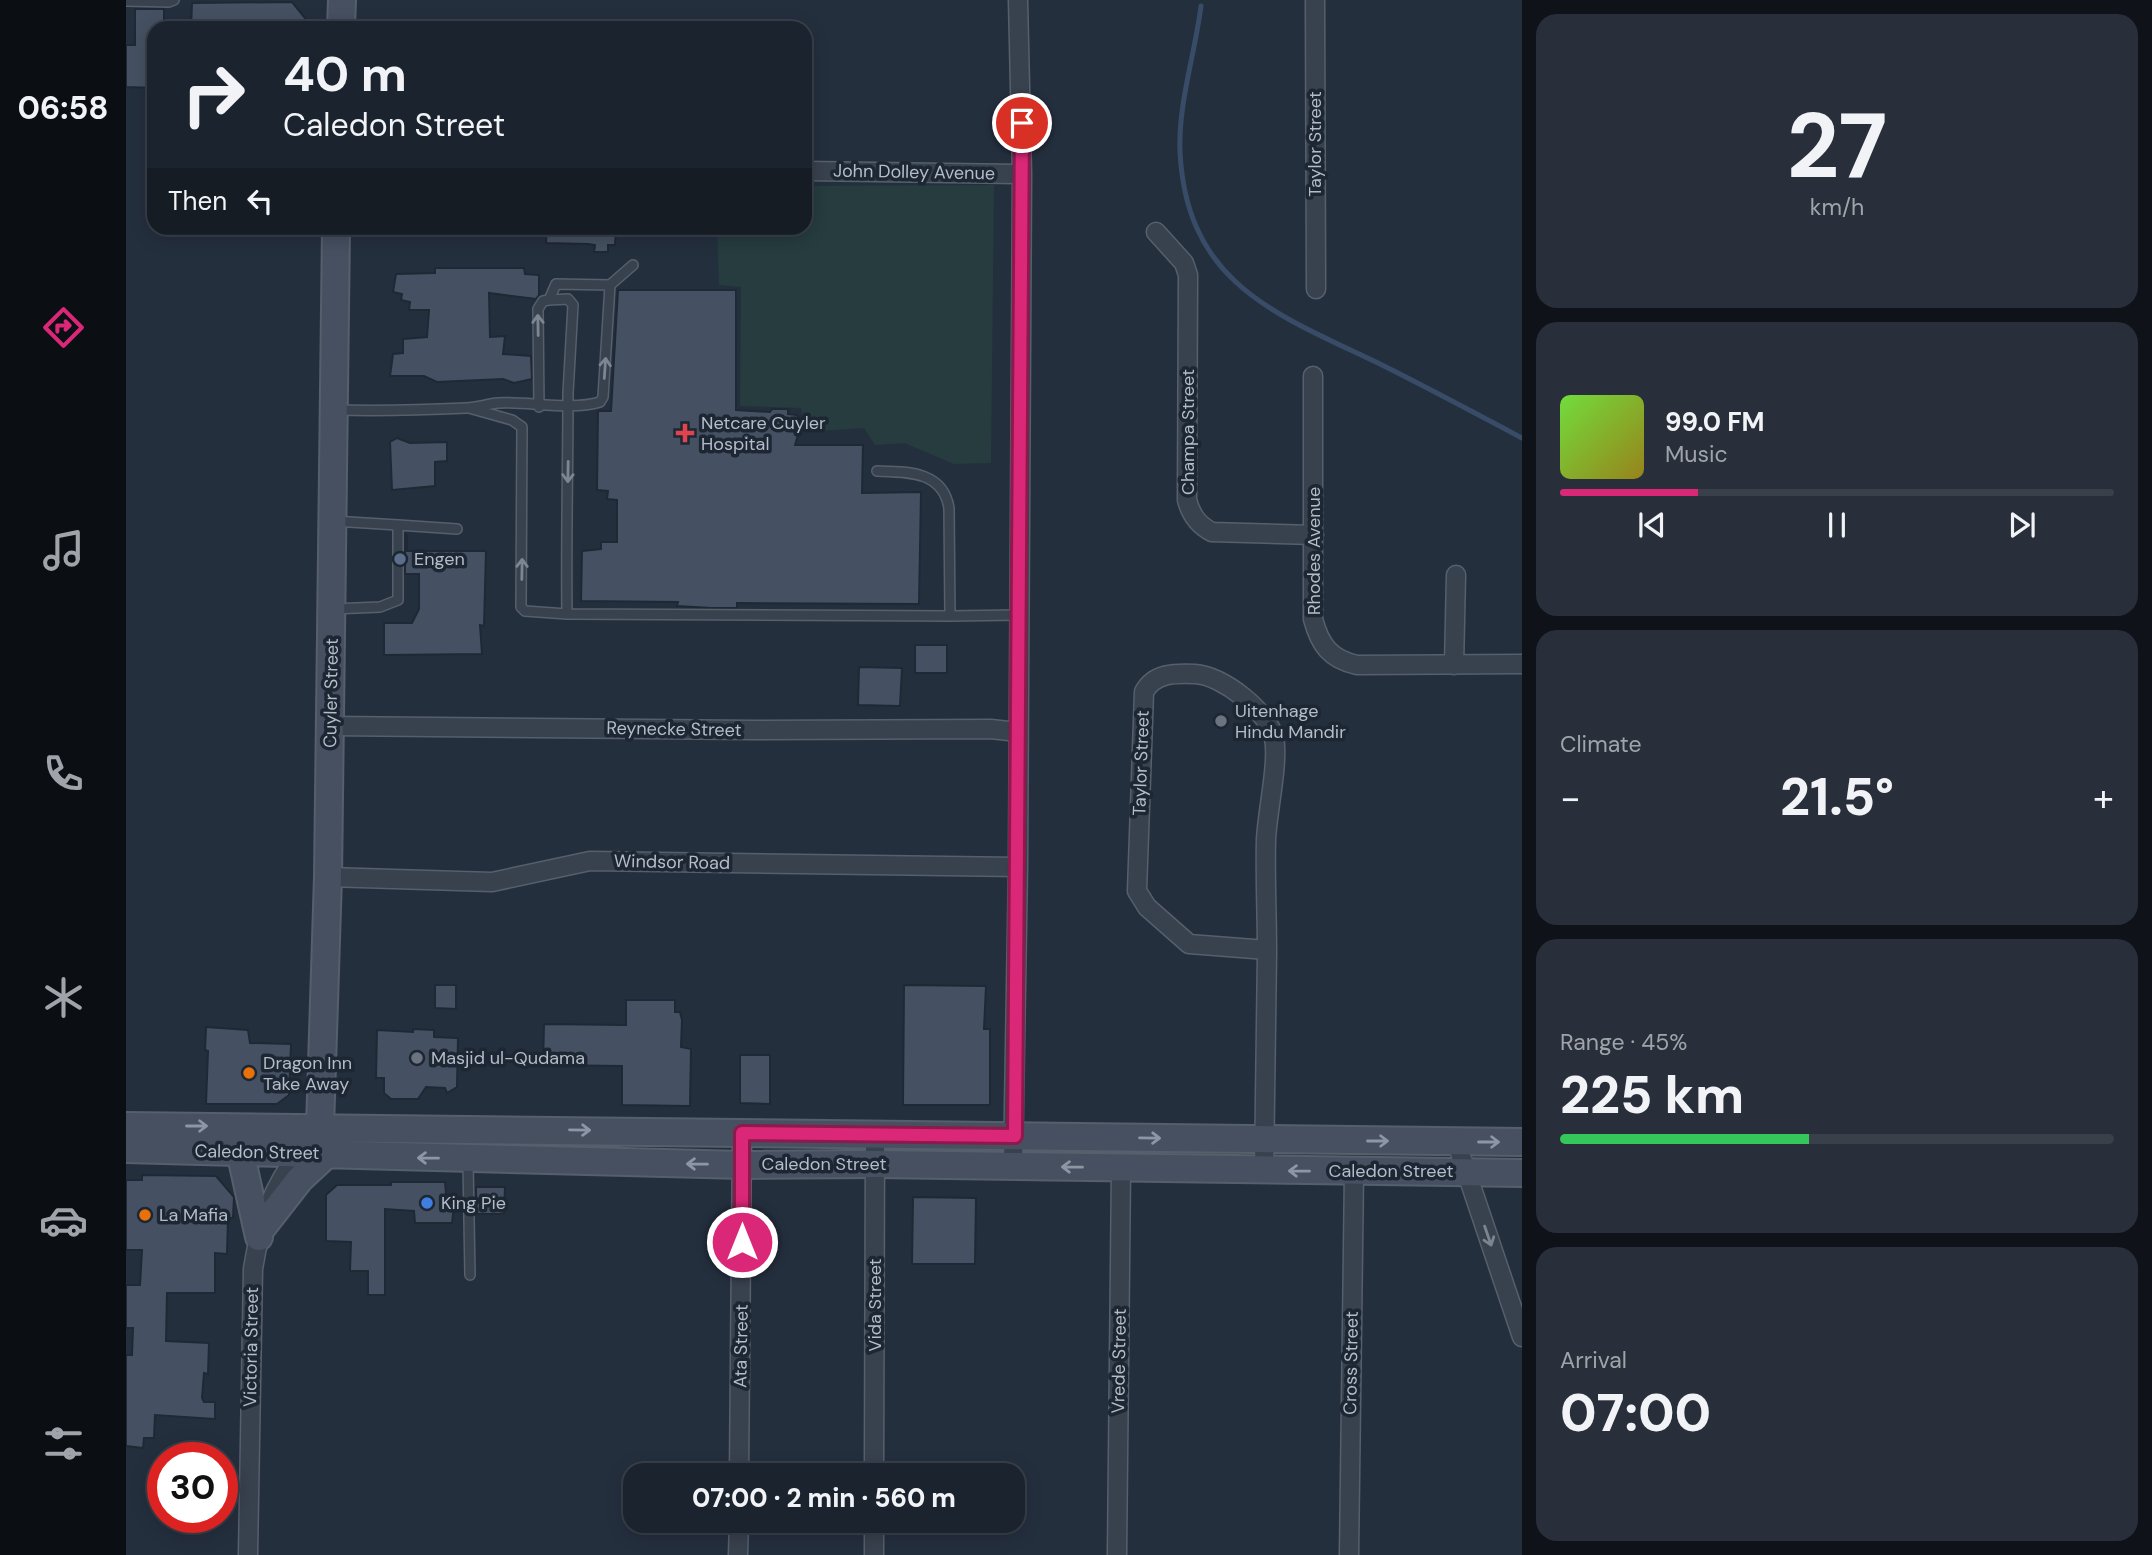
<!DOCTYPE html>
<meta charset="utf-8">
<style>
:root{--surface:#1b232e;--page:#282f3a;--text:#f1f3f6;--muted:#a0a4aa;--line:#39404a;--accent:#db2777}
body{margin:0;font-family:"DM Sans",sans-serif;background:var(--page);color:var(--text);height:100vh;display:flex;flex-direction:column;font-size:26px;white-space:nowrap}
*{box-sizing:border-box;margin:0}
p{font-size:23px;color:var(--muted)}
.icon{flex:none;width:38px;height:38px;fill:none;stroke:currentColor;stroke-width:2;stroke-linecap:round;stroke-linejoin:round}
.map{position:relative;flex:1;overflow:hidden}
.side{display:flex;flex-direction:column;gap:14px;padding:14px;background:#0f1319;width:630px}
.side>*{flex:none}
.guide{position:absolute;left:21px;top:21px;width:665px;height:214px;border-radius:21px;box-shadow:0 4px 18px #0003,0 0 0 2px var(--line);background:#1b232e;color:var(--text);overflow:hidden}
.speed{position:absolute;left:21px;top:1442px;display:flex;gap:14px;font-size:35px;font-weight:700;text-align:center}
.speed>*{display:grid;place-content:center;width:91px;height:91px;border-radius:50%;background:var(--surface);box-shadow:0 4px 18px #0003,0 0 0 2px var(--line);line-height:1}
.speed .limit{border:10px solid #d22;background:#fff;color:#111}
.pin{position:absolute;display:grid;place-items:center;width:60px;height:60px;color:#fff;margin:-30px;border:4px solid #fff;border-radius:50%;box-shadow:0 2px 7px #0007}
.me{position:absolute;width:77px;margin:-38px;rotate:0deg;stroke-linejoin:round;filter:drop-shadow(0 0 5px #0008)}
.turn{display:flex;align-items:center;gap:24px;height:147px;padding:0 21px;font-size:32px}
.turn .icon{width:91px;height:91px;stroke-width:2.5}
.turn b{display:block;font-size:49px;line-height:60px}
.then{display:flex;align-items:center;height:66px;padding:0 21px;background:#0003;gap:14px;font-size:26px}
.big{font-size:52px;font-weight:800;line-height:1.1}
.side .card{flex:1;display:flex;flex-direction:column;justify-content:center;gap:10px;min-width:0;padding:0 24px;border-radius:21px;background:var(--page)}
.side .dial{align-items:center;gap:0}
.dial b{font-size:91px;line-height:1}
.song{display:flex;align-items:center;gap:21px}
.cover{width:84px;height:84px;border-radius:10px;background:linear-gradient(135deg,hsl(100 70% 55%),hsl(50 70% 35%))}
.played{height:7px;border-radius:4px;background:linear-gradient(90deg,var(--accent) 25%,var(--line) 25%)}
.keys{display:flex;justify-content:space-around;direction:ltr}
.heat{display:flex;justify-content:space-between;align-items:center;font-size:38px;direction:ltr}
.charge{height:10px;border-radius:5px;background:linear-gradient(90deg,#34c759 45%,var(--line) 0)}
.trip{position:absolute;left:497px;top:1463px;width:402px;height:70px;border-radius:21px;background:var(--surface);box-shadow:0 4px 18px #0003,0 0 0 2px var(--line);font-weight:800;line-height:70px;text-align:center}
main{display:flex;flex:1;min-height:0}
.tabs{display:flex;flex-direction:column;width:126px;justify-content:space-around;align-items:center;background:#0b0e12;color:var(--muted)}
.tabs .icon{width:49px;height:49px}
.tabs .active{color:var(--accent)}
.tabs b{font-size:32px;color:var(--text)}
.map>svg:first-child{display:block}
.green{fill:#263c3f}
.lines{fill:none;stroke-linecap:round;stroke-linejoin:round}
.stream{stroke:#394c67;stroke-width:5}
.building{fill:#455162;stroke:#1f2835;stroke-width:2}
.service-casing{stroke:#565f6c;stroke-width:12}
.minor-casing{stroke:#565f6c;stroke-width:21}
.secondary-casing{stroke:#565f6c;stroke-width:30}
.service{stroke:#38414e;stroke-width:9}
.minor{stroke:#38414e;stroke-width:18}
.secondary{stroke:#465061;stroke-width:26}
.oneway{stroke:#7c8592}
.oneway2{stroke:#8e96a5}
.route-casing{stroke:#8e194d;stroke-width:18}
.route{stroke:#db2777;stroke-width:12}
.health-dot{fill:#e0444e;stroke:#1d2633;stroke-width:2.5}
.service-dot{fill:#5c6f8a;stroke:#1d2633;stroke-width:2.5}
.worship-dot{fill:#6b7280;stroke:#1d2633;stroke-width:2.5}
.food-dot{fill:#e8710a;stroke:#1d2633;stroke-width:2.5}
.shop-dot{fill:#3f7fe0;stroke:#1d2633;stroke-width:2.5}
.labels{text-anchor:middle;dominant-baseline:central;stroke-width:7;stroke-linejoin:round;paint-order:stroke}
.street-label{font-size:18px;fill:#b4bcc9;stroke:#1d2633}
.poi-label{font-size:18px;fill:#b4bcc9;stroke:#1d2633;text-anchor:start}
</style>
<main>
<nav class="tabs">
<b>06:58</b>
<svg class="icon active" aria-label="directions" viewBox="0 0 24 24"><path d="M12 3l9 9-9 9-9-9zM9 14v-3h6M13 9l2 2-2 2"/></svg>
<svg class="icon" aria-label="music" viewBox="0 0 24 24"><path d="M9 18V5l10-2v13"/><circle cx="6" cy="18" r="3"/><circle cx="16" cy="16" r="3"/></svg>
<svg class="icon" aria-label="phone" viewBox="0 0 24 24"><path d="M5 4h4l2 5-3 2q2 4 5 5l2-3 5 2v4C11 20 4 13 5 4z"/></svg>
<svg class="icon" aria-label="climate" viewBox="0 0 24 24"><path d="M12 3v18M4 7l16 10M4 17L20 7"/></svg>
<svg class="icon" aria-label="car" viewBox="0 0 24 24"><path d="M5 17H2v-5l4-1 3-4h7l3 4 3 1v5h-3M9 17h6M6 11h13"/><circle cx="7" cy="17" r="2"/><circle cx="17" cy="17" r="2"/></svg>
<svg class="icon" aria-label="filters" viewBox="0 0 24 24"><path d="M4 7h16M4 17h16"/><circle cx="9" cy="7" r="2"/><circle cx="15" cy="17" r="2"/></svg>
</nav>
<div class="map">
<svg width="1396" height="1555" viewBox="0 0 1396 1555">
<rect width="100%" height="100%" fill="#242f3e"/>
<path class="green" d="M868,185l-3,278 -37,1 -50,-21 -29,2 -11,-17 -59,4 -4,-24 -61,-2 1,-119 -22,-2 -2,-57h88v-42z"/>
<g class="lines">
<path class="stream" d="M1075,6c-6,48 -23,98 -21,146 7,136 102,164 206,215 46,23 91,47 136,71"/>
</g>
<path class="building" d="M166,2l13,16v10h-114l1,-25z
M9,9h29v19h-10v60l-28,-1v-42h9z
M421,228h69l-1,17h-7v7h-14l1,-7 -7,-1 -42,-1z
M309,268h89l1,6 14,1v20l-3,4 -47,-6 1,44 15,-1 -2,18 28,2 1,23 -18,4 -11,-4 -66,3 -13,-6h-34l3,-22 10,-1v-14l24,-2 2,-27h-20l1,-8 -9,-2 1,-6 -9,-2 3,-18 39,-1z
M492,290h118v120l34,2 2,-3h16v5l9,1 5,7 -7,23h68l-1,48 59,-1 -2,112 -182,-1v5h-26l-34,-2 1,-4 -97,-1 1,-50 19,-2v-7h16v-42l-10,-1 1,-8 -11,-1 1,-79h13z
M271,438l13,5 37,-1v19l-12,1v24l-43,4 -2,-48z
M279,534l2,1v16h79l-2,75 -4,-1 2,29 -98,1v-32h28l7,-14v-35h-14z
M789,645h32v28h-32z
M733,667l43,1 -2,38 -42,-1z
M309,985h21v24l-21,-1z
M778,985l82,1 -2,43h6v76h-87z
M500,1000h49v12h5l2,8 -1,27 10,2 -1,57 -68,-1v-39l-79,-1 1,-41 82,1z
M80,1027l42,3 2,13 41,1 -2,51 -12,9h-71l2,-53 -3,-1z
M287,1029l21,1v7l24,1 -1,49 -10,6 -2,-5 -19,-1 -8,12h-27l-7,-6v-15h-8l1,-48 36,2z
M614,1055h30v49l-30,-1z
M16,1175l74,1 18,21 -1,21h-5l-1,36 -12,-1v40h-48l-1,48 43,2 -1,31 -4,-1 -2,25 2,4h11v17l-60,-4 -1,23h-10l-1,10 -17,-2v-91h6l1,-27h-7v-43h14l2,-35h-16v-70h16z
M265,1182h54l2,23h7l-2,18h-37l-1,-12 -29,-2v86h-17v-24h-18l1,-29 -25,-1v-46l11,-10h54z
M350,1187h29l-1,27h-28z
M787,1197l63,1 -1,66h-63z"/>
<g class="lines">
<defs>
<path id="service" d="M0,1l43,1 5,-2
M484,285l23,-20
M413,407l-1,-98 5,-8 6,-1
M210,410c43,1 87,0 130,-2 11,0 21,-4 32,-5 30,-2 72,8 102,-1l3,-5 7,-112 -54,-1 -7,16 19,-1 5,6 -5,88c0,73 -2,147 -1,221l-42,-3 -4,-4 1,-180 -10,-7 -43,-12
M207,521l65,4
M207,609l47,-2 18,-7v-75l59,4
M441,614l383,2 -1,-108c-6,-37 -41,-36 -72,-37
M824,616l69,-1
M342,1162l2,113"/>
<path id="minor" d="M1189,0l1,289
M679,171l217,3
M1030,232l28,31 4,12 -1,225c4,15 11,25 25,32l102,3
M1187,376v243c7,26 17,40 44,46l165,-1
M1328,665l2,-90
M204,726l425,4 236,-1 27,3
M202,877l164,5 98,-21 428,6
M1330,1141l66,196
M887,1166l5,-299 4,-693 -4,-174
M1138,1171c1,-73 2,-146 3,-219 0,-38 -2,-75 -1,-112 1,-27 13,-78 8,-102 -5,-26 -52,-63 -79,-64 -20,-1 -41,-1 -51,18l-7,199 10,16 42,37 78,6
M613,1475l3,-342
M748,1475l1,-340
M122,1555l5,-286c7,-44 19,-84 48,-117
M612,1555l1,-34
M748,1555v-34
M991,1555l4,-387
M1223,1555l5,-383"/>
<path id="secondary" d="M215,28l1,-28
M0,1126l1396,16
M185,1139l9,-12 8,-250 8,-649
M0,1149l617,16 133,-1 646,9
M114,1151l19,86
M135,1229l39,-50 27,-25"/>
</defs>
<use href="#service" class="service-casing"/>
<use href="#minor" class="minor-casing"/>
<use href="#secondary" class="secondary-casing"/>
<use href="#service" class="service"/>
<use href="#minor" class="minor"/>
<use href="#secondary" class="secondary"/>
</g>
<defs><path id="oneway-shaft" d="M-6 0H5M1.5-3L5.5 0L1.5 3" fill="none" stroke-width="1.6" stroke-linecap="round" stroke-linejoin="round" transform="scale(1.75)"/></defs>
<g class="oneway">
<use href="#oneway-shaft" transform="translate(412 325) rotate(-91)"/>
<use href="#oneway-shaft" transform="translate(479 368) rotate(-86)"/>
<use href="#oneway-shaft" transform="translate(442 472) rotate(91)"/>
<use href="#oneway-shaft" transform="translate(396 569) rotate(-89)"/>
<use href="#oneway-shaft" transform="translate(1362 1236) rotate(71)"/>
</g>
<g class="oneway2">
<use href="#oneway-shaft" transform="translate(71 1126)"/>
<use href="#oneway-shaft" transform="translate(454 1130) rotate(1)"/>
<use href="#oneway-shaft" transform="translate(1024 1138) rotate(1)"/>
<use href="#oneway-shaft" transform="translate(1252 1141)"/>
<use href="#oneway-shaft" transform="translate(1363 1142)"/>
<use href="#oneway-shaft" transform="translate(302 1158) rotate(-179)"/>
<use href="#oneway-shaft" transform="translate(571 1164) rotate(-179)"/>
<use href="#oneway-shaft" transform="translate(946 1167) rotate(-179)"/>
<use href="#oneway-shaft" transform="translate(1173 1171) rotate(-179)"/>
</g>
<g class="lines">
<defs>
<path id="route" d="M616,1242v-109l273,3 7,-1013"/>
</defs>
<use href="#route" class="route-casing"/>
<use href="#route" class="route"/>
</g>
<path class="health-dot" d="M555.5 422.5h7v7h7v7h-7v7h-7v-7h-7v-7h7z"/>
<circle class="service-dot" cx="274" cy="559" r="7"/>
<g class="worship-dot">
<circle cx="1095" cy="721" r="7"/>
<circle cx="291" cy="1058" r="7"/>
</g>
<g class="food-dot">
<circle cx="123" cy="1073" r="7"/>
<circle cx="19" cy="1215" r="7"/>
</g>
<circle class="shop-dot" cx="301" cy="1203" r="7"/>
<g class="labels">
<g class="street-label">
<text transform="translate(1189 144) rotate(-90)">Taylor Street</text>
<text transform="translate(788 172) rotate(1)">John Dolley Avenue</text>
<text transform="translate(1062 432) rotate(-90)">Champa Street</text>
<text transform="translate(1188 551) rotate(-90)">Rhodes Avenue</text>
<text transform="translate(205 693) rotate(-89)">Cuyler Street</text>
<text transform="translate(548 729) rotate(1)">Reynecke Street</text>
<text transform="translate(1015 763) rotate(-88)">Taylor Street</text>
<text transform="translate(546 862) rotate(1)">Windsor Road</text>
<text transform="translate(131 1152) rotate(1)">Caledon Street</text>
<text x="698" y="1164">Caledon Street</text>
<text x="1265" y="1171">Caledon Street</text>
<text transform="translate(749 1305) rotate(-90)">Vida Street</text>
<text transform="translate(615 1346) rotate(-89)">Ata Street</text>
<text transform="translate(125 1347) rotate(-89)">Victoria Street</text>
<text transform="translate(993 1361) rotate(-89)">Vrede Street</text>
<text transform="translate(1225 1363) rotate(-89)">Cross Street</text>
</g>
<g class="poi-label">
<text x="575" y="423">Netcare Cuyler<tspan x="575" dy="21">Hospital</tspan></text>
<text x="288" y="559">Engen</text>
<text x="1109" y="711">Uitenhage<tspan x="1109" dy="21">Hindu Mandir</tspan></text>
<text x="305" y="1058">Masjid ul-Qudama</text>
<text x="137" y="1063">Dragon Inn<tspan x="137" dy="21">Take Away</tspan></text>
<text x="315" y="1203">King Pie</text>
<text x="33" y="1215">La Mafia</text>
</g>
</g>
</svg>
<div class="speed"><div class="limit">30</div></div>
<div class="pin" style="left:896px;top:123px;background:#d93025"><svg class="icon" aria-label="arrive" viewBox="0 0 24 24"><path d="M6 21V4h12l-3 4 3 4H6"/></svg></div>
<svg class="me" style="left:616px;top:1242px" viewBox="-20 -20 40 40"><circle r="17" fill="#db2777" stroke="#fff" stroke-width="3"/><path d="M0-11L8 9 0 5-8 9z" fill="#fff"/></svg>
<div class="trip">07:00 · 2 min · 560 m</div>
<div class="guide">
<div class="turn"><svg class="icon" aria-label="right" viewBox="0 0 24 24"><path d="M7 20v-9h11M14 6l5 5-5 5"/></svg><div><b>40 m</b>Caledon Street</div></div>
<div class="then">Then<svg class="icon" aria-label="left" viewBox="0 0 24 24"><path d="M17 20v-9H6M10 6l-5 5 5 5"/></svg></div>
</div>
</div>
<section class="side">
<div class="card dial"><b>27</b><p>km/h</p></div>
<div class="card">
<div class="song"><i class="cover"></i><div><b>99.0 FM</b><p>Music</p></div></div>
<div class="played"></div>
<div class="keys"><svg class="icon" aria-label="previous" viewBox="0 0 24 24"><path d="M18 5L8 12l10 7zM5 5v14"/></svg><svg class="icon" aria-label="pause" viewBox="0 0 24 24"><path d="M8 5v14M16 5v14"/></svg><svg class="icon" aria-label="next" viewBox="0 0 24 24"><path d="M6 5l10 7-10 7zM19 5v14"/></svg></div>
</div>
<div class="card"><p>Climate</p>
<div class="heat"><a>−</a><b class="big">21.5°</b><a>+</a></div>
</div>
<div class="card"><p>Range · 45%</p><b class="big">225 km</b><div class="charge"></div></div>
<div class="card"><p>Arrival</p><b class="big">07:00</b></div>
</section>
</main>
